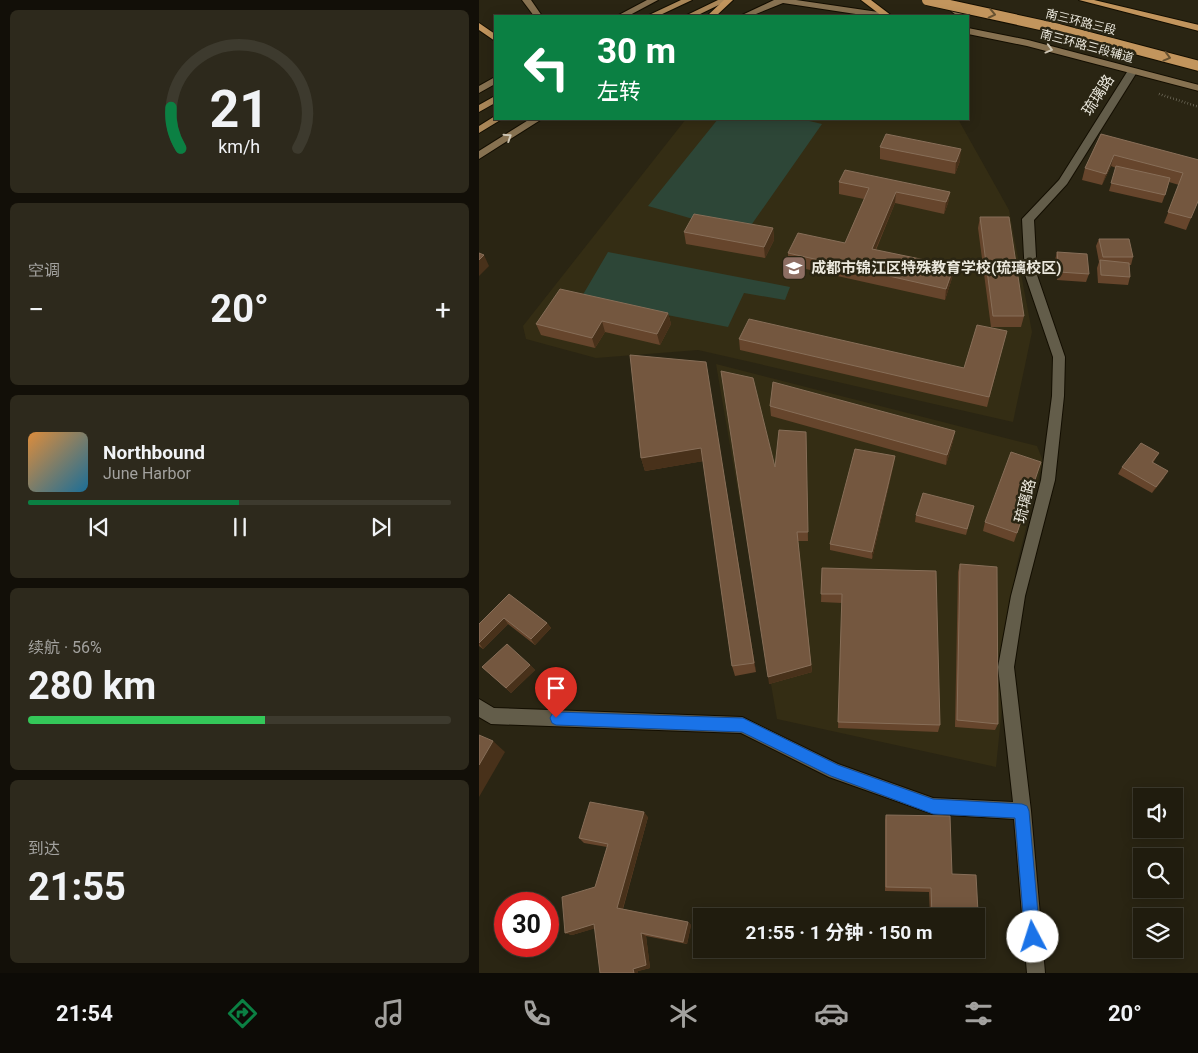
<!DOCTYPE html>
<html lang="zh">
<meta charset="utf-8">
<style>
:root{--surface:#201c0e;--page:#2d291c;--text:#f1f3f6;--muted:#a2a19e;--line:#3d3a2e;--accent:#0b8043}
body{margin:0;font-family:Roboto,"Noto Sans SC",sans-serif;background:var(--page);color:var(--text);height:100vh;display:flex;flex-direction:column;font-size:19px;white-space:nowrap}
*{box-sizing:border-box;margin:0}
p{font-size:16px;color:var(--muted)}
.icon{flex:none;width:28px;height:28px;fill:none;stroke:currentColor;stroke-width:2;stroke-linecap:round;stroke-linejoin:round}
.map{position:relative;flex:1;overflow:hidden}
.panel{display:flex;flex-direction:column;gap:10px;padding:10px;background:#120f08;width:479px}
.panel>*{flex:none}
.guide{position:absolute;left:15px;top:15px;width:475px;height:105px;border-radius:0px;box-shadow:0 2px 12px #0003,0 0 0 1px var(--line);background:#0b8043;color:#fff;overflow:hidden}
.fabs{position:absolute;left:654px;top:788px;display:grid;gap:10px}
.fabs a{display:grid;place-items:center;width:50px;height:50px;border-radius:0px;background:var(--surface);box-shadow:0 2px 12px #0003,0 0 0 1px var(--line);font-size:25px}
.speed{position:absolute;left:15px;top:892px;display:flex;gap:10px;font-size:25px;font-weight:700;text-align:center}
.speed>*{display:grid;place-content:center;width:65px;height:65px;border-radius:50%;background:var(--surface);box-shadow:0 2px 12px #0003,0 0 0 1px var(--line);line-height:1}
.speed .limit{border:8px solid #d22;background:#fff;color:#111}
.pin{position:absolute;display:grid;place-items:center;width:42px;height:42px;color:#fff;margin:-51px -21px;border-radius:50% 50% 50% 0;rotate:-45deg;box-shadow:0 0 5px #0007}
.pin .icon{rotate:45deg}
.me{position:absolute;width:55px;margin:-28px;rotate:355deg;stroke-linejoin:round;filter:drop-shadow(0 0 4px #0008)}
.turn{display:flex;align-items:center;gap:18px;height:105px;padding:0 20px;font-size:22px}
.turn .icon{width:65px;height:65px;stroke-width:2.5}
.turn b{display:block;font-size:35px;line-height:42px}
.big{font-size:38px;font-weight:700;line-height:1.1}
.panel .card{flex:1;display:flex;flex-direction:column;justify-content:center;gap:8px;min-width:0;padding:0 18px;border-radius:8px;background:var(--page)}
.panel .dial{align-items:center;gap:0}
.dial svg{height:130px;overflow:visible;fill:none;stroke:var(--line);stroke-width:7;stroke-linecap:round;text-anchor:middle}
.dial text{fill:var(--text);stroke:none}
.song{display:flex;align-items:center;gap:15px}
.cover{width:60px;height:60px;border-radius:8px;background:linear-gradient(135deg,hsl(30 70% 55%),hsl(200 70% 35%))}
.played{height:5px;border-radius:2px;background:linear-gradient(90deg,var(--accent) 50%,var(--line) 50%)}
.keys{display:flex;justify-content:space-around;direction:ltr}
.heat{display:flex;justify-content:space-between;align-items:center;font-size:28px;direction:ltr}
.charge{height:8px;border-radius:4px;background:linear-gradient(90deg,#34c759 56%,var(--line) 0)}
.trip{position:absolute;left:214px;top:908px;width:292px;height:50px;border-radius:0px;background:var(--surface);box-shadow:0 2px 12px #0003,0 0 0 1px var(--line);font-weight:700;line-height:50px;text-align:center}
.tab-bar{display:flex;height:80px;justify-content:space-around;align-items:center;background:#0d0b06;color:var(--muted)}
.tab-bar .icon{width:35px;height:35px}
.tab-bar .on{color:var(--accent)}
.tab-bar b{font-size:22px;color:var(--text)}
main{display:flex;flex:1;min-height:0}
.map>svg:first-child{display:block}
.built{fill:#342d14}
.green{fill:#2d4637}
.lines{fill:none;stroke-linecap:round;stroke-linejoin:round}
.minor-casing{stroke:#130e01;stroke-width:2}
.secondary-casing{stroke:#130e01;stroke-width:2}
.primary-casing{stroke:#130e01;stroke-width:2}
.trunk-casing{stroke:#130e01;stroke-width:2}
.path{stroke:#8f8b7d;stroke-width:2.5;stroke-dasharray:0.5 2.5;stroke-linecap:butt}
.minor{fill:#635d4a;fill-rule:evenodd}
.secondary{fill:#877251;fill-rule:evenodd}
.primary{fill:#aa8758;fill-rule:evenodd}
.trunk{fill:#c2955d;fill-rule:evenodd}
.trunk-bridge-casing{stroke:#130e01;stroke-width:12;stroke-linecap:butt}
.trunk-bridge{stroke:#c2955d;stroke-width:10}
.wall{fill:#66452c}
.shaded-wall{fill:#48311a}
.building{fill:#74573f;stroke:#876e58}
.oneway{stroke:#675231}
.oneway2{stroke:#cdc5b3}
.route{fill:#1a73e8;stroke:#114b97}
.labels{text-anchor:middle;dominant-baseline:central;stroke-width:5;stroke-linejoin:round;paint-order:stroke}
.far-street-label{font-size:12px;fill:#ebe8dd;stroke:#2a2513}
.street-label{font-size:15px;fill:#ebe8dd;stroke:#2a2513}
.poi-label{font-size:15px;font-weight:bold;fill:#ebe8dd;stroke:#2a2513;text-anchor:start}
</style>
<main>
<section class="panel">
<div class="card dial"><svg viewBox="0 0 100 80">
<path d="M14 69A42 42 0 1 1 86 69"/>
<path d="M14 69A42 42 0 0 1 8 44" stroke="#0b8043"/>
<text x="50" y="56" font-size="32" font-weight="700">21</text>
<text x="50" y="72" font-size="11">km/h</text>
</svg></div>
<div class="card"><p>空调</p>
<div class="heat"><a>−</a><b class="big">20°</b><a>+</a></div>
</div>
<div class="card">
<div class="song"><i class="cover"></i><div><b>Northbound</b><p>June Harbor</p></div></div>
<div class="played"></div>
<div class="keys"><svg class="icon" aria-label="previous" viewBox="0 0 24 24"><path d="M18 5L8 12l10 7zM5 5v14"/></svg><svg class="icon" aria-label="pause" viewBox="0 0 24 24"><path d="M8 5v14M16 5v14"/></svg><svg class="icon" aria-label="next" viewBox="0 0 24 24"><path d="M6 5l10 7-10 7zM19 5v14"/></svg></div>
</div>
<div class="card"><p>续航 · 56%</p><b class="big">280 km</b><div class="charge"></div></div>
<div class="card"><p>到达</p><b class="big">21:55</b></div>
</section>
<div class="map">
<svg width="720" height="973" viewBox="0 0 720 973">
<rect width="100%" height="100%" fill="#2a2513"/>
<path class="built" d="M207,119h272l51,91 23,122 -19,90 -315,-72 -102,8 -70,-19 -3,-13z
M237,364l321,82 6,15 -27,107 -20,199 -219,-48z"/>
<path class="green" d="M239,119h83l21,5 -77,110 -97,-28z
M129,252l182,35 -5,13 -41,-7 -16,34 -147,-29z"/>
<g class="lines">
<defs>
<path id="minor" d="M653,69l5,3 -70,112 -33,36 3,55 28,82 -1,39 -9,84 -30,116 -11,71 17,144 14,162h-18l-13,-154 -81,-5 -104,-37 -88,-44 -250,-9 -12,-7v-18l15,9 248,9 96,47 95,34 80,4 -15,-135 13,-71 30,-116 11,-84 1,-39 -28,-82 -3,-56 37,-39 68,-108z"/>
<path id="secondary" d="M43,0h9l11,16h-8z
M168,0h11l-30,16h-11z
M317,0l89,13 4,3h-20l-86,-13 -32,13h-11l34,-16z
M465,0h8l5,8 10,8c-13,1 -17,-5 -23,-16z
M489,28l60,12 171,45v6l-172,-45 -59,-12z
M16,77v7l-16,9v-7z
M51,119h12l-63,40v-8z"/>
<path id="primary" d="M202,0h11l-34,16h-11z
M239,0h11l-33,16h-11z
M16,96v7l-16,9v-7z
M16,116v3h7l-23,14v-7z"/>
<path id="trunk" d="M245,0h9l-17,16h-9z
M382,0h10l21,16h-10z
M600,0h15l105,25v6z
M0,23l16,11v7l-16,-11z"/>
</defs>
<use href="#minor" class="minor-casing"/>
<use href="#secondary" class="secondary-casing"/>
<use href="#primary" class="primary-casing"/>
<use href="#trunk" class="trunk-casing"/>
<path class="path" d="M680,94l40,13"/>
<use href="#minor" class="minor"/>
<use href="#secondary" class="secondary"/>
<use href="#primary" class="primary"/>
<use href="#trunk" class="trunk"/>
<defs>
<path id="trunk-bridge" d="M448,0l132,29 140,37"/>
</defs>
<use href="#trunk-bridge" class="trunk-bridge-casing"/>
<use href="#trunk-bridge" class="trunk-bridge"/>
</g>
<path class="wall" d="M622,134l98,26 -8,58 -5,12 -22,-7 15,-38 -10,-3 -4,13 -3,8 -53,-12 7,-23 -5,-2 -9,19 -20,-5 3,-12z
M401,147l80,14 -5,13 -75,-15z
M360,182l111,10 -2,11 -4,11 -49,-11 -19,47 78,16 -2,12 -7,22 -157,-35v-12l57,-10 19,-44 -25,-5z
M501,217l44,99 -3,11h-30l-13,-99z
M294,228l1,12 -9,18 -79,-14 -2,-12z
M620,239l34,18 -2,8h-2l1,12 -2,8 -30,-2 -1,-15 2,-6 -3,-16z
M578,252l32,22 -3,8 -29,-2 -2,-20z
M189,313l3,11 -11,21 -55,-13 -10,16 -54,-13 -5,-11z
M260,339l225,29 40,-26 -17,65 -247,-57z
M229,376l48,296 -21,4 -3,-10 -29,-205 -58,10 -4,-13z
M291,406l185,25 -2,10 -7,24 -175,-49z
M327,432l2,109h-10l14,131 -43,12z
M680,453l-6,10 11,15 -12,15 -34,-19 4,-7z
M416,456l-1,7 -22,96 -42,-9v-6z
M562,462l-27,80 -31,-11 2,-9z
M495,506l-8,29 -51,-13 1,-7z
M481,564l38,160 -3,6 -40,-3 3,-155z
M343,568l118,157 -2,7 -100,-4 4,-125 -21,-1z
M30,594l38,29 4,5 -16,17 -27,-21 -25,25 -4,-3v-22z
M51,665l5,5 -24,23 -29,-26z
M407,815l92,97 -3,3 -20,-1v2h-25l-1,-24 -44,-1v-71z
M169,817l-25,92 65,13 3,3 -4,19 -41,-8 4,32 -12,3v2h-38l-5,-45 -23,7 -7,-2 30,-46 12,-40 -23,-4 -5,-5z"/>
<path class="shaded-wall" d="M482,149l-1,12 -5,13 1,-12z
M635,155l-3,11 -9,19 4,-11z
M417,192l-1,11 -24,57 1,-11z
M471,192l-2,11 -4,11 2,-12z
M294,228l1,12 -9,18 -1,-11z
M5,255l5,11 -10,10v-16z
M475,266l-2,12 -7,22 1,-11z
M189,313l3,11 -11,21 -3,-11z
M123,321l3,11 -10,16 -3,-10z
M227,362l2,14 48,296 -2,-9z
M476,431l-2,10 -7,24 1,-10z
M222,448l3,13 -59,10 -4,-13z
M416,456l-1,7 -22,96v-7z
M689,471l-4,7 -12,15 4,-6z
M25,618l4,6 -25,25 -4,-6z
M68,623l4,5 -16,17 -4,-6z
M51,665l5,5 -24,23 -5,-5z
M332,665l1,7 -43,12 -1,-7z
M14,741l12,11 -26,45v-32z
M165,812l4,5 -26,94 -5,-3z
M209,922l3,3 -4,19 -4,-2z
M115,924l6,3 -28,8 -7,-2z
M162,933l5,3 4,32 -12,3v2h-4l-1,-4z"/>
<path class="building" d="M407,134l75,15 -5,13 -76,-15z
M622,134l98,26v39l-8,19 -23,-6 15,-39 -69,-18 -8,19 -21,-6z
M637,166l54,12 -5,17 -54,-12z
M366,170l105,22 -4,10 -50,-10 -24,57 82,17 -8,23 -158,-36 10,-20 47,10 24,-55 -30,-6z
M215,214l79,14 -9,19 -80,-15z
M501,217h29l15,99h-31z
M620,239h30l4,18h-30z
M578,252l30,2 2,20 -30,-2z
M0,253l5,2 -5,5z
M621,260l29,3 1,14 -29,-2z
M81,289l108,24 -11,21 -55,-13 -10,17 -56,-14z
M270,319l215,49 13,-43 30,6 -18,66 -250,-58z
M151,355l76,7 48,301 -22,3 -31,-218 -60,10z
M242,371l32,7 22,89 4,-37 27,2 2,100h-11l14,133 -43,12z
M294,382l182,49 -8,24 -177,-49z
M662,443l18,10 -7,9 16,9 -12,16 -34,-20z
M376,449l40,7 -23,96 -42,-8z
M532,452l30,10 -24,71 -32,-11z
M444,493l51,13 -7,23 -51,-14z
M481,564l37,3 1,157 -41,-4z
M343,568l114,3 4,154 -102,-3 4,-128h-21z
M30,594l38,29 -16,16 -27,-21 -25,25v-19z
M28,644l23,21 -24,23 -24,-21z
M0,735l14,6 -14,24z
M111,802l54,10 -27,96 71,14 -5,20 -42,-9 5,32 -13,4 1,4h-34l-6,-49 -29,9 -3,-36 33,-10 13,-43 -29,-6z
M407,815l64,1 2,58 24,1 2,37 -23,-1v5h-23l-1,-28 -45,-1z"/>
<defs><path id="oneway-chevron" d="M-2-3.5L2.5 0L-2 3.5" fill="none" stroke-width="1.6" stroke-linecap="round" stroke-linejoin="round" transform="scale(1.25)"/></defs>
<g class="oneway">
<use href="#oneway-chevron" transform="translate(513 14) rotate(12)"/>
<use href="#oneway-chevron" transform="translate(688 57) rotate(15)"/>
</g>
<g class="oneway2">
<use href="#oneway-chevron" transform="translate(570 49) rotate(15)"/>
<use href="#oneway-chevron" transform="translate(29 137) rotate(-33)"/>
</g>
<path class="route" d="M77,712l187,6 95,47 95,34 89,5 5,2 2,5 11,126 -2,5 -5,3 -6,-3 -2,-5 -10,-119 -82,-4 -102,-38 -89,-44 -186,-7 -4,-2 -2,-5 2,-4z"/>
<defs>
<symbol id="school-square" viewBox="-11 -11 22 22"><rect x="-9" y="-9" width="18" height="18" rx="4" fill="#8d6e63" stroke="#2a2513"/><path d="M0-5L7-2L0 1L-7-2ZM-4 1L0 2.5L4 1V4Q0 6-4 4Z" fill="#fff"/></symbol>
</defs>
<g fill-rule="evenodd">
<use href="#school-square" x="301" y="254" width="28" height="28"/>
</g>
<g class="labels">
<g class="far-street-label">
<text transform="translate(602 22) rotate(14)">南三环路三段</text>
<text transform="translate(608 46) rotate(15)">南三环路三段辅道</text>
</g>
<g class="street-label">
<text transform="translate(619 95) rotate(-57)">琉璃路</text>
<text transform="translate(546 501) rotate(-76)">琉璃路</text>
</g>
<g class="poi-label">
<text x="332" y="268">成都市锦江区特殊教育学校(琉璃校区)</text>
</g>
</g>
</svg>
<div class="fabs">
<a><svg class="icon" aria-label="sound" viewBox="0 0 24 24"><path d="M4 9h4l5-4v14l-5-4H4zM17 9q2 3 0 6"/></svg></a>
<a><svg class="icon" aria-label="search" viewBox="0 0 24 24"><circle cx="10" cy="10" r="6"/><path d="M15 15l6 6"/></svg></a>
<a><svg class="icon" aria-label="layers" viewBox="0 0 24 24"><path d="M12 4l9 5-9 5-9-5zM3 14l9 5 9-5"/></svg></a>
</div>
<div class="speed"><div class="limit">30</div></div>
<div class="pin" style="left:77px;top:718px;background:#d93025"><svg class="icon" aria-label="arrive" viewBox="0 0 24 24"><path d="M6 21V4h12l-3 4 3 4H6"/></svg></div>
<svg class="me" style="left:554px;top:937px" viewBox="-20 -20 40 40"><circle r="19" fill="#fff"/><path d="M0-13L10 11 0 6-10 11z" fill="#1a73e8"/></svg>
<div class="trip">21:55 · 1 分钟 · 150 m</div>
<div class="guide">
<div class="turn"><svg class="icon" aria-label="left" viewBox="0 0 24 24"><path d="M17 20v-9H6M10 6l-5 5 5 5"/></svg><div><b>30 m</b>左转</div></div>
</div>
</div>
</main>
<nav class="tab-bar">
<b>21:54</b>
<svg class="icon on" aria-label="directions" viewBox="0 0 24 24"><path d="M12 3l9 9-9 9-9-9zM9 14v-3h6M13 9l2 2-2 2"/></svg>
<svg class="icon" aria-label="music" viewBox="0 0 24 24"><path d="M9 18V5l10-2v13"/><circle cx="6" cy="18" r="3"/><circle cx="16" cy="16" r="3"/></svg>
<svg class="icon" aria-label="phone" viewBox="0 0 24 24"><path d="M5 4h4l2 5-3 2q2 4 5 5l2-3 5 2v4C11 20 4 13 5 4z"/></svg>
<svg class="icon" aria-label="climate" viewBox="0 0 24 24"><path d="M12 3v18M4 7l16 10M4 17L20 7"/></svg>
<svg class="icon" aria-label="car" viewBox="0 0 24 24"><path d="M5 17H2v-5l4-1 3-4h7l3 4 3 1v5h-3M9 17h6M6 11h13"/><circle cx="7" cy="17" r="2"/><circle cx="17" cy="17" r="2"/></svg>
<svg class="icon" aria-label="filters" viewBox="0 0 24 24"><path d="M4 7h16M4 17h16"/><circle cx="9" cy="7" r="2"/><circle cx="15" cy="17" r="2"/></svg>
<b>20°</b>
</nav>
